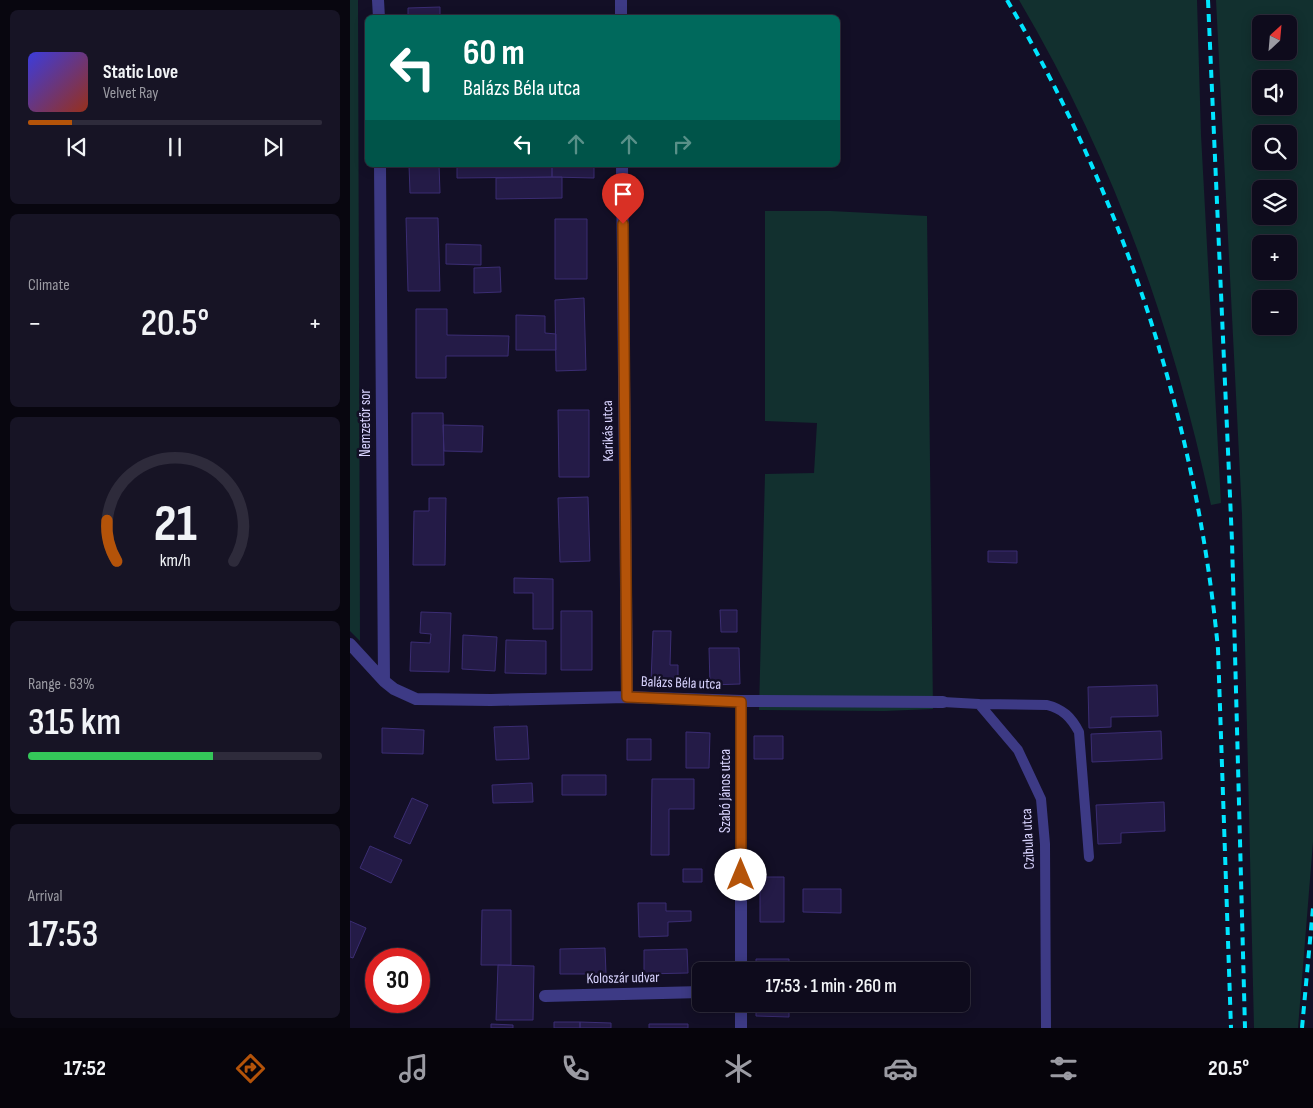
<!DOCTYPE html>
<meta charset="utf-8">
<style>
:root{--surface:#0e0b1c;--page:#171425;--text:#f1f3f6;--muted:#9b9ba3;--line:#2e2b3b;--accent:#b45309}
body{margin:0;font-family:"Sofia Sans Condensed",sans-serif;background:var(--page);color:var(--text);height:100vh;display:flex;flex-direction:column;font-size:19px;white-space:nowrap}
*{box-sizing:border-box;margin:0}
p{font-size:16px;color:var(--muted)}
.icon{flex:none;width:28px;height:28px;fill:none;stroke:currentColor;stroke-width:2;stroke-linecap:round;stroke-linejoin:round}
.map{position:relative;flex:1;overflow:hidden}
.panel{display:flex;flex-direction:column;gap:10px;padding:10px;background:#08060f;width:350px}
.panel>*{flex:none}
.top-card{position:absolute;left:15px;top:15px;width:475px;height:152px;border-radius:8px;box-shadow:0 2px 12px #0003,0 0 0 1px var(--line);background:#00695c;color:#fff;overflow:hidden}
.needle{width:32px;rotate:26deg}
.fabs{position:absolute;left:902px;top:15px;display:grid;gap:10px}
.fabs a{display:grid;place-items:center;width:45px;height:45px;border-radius:8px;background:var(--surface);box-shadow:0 2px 12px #0003,0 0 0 1px var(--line);font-size:25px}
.speed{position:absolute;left:15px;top:948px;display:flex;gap:10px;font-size:25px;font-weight:700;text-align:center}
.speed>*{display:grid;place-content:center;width:65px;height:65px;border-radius:50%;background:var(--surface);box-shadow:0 2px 12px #0003,0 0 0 1px var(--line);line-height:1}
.speed .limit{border:8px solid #d22;background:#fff;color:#111}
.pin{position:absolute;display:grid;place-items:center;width:42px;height:42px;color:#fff;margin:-51px -21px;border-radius:50% 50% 50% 0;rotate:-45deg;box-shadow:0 0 5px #0007}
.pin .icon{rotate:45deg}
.me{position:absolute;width:55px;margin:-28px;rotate:0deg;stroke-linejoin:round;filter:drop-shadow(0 0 4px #0008)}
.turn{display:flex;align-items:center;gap:18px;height:105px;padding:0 15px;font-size:22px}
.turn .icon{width:65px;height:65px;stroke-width:2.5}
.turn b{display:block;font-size:35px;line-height:42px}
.lanes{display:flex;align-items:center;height:48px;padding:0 15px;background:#0003;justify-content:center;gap:25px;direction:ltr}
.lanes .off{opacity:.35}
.big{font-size:38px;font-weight:600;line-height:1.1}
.panel .tile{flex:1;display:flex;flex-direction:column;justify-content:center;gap:8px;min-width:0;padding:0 18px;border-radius:8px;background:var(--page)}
.panel .dial{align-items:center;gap:0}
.dial svg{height:130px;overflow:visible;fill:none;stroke:var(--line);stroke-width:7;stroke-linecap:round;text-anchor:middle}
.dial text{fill:var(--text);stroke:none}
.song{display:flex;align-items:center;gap:15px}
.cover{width:60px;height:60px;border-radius:8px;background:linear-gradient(135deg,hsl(240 70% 55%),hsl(10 70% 35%))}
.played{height:5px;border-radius:2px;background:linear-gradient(90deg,var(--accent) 15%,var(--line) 15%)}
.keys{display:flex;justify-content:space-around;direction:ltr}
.heat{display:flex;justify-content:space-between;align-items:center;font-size:28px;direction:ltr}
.charge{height:8px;border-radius:4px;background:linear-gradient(90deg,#34c759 63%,var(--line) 0)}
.trip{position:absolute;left:342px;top:962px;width:278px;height:50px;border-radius:8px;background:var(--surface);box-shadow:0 2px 12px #0003,0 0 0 1px var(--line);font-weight:600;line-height:50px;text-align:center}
.dock{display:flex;height:80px;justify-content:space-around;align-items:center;background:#06040b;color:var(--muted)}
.dock .icon{width:35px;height:35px}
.dock .selected{color:var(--accent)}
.dock b{font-size:22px;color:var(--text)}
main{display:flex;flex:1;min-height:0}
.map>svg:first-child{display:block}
.green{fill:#12302f;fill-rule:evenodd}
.building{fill:#241b47;stroke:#3b2d73}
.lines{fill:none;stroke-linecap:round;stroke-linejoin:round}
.service{stroke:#3d3a85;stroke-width:10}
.minor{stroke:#3d3a85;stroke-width:12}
.rail{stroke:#00e5ff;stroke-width:4;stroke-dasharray:8 6;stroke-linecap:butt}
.route-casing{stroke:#753606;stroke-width:12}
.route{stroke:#b45309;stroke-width:9}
.labels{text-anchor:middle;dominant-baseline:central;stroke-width:5;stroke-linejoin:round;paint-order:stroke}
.street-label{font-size:15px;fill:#d9d4ff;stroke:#130f26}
</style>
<main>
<section class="panel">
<div class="tile">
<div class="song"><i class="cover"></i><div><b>Static Love</b><p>Velvet Ray</p></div></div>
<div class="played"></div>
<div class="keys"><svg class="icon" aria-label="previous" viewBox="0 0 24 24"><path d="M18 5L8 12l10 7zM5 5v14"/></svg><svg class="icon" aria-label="pause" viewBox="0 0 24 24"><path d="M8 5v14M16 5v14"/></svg><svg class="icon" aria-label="next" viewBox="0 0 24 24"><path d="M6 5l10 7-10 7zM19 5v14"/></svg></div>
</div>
<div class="tile"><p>Climate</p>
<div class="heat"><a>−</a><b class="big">20.5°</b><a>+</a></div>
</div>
<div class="tile dial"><svg viewBox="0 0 100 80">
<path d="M14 69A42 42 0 1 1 86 69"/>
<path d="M14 69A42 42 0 0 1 8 44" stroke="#b45309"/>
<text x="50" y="56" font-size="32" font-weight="700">21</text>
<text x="50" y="72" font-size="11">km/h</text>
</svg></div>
<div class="tile"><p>Range · 63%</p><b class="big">315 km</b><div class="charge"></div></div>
<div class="tile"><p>Arrival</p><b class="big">17:53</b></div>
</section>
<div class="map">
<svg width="963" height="1028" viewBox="0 0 963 1028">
<rect width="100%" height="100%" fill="#130f26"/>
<path class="green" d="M0,0h8l2,641 -10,-10z
M669,0h178l4,135 20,368 -10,2c-39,-180 -98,-346 -192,-505z
M866,0h97v842l-15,186h-44l-12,-514zM911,24h28v27h-28zM911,79h28v27h-28zM911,134h28v27h-28zM911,189h28v27h-28zM911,244h28v27h-28zM911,299h28v27h-28z
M415,211h66l96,5 6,493 -49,2 -125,-1 6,-236 49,-1 3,-50 -52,-2z"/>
<path class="building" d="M90,7v11h-32v-10z
M59,165h30l1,28h-30z
M107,165h95v12l-95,1z
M202,165h42v13l-42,-1z
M212,177v21l-66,1v-21z
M56,218h32l2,73h-32z
M205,219h32v60h-32z
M96,244l35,1v20l-35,-1z
M150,267l1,25 -27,1v-25z
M234,298l2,72 -30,1 -1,-71z
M66,309h31v26l62,1 -1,20h-62v22h-30z
M166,315l29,1v17l11,1v16h-40z
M208,410h31v67h-30z
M62,413h31l1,52h-32z
M93,425l40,1 -1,26 -38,-1z
M238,497l2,64 -30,1 -2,-64z
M79,498h17l-1,67h-32l1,-54h15z
M638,551h29v12l-29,-1z
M164,578l39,1v50h-20v-36h-19z
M370,610h17v22h-16z
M211,611h31v59h-31z
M71,612l30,1 -2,59 -39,-1 1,-29 19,1 1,-9 -11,-1z
M303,631h18l-1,34h8v18l-27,-1z
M113,635l34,2 -2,34 -33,-2z
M156,640l40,1v33l-41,-1z
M359,648h30l1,36 -30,1z
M807,685l1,31 -47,1v10l-22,1 -1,-41z
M177,726l2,33 -33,1 -2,-33z
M32,728l42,2 -1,24 -41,-1z
M811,731l1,28 -70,3 -1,-28z
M336,732l24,1 -1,35h-23z
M404,736h29v23h-29z
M277,739h24v21h-24z
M212,775h44v20h-44z
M302,779h42v30h-25v46h-18z
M182,783l1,19 -40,1 -1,-18z
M62,798l16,7 -18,39 -16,-7z
M814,802l1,29 -44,2v10l-23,1 -2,-39z
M20,846l32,14 -11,23 -31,-15z
M333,869h19v13h-19z
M410,877h24v45h-24z
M453,889h38v24l-38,-1z
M288,903h28v8h25v10l-23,1v14l-29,1z
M132,910h29v55h-30z
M0,921l16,7 -13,30 -3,-1z
M255,948l1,26h-46v-25z
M337,949l1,24 -44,1v-24z
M406,959h33v12h-33z
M148,965l36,1 -1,54h-37z
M406,1004h33v13l-33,-1z
M204,1022h26v6h-26z
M230,1022l31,1v5h-31z
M141,1024l22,1v3h-22z
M299,1024h39v4h-39z"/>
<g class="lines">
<path class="service" d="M593,702l36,2 39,46 23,49 4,45 1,184
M629,704l68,1c16,4 24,12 32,27l10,125"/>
<path class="minor" d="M28,0l1,18
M271,0v18
M30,165l4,516
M272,165l5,532
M0,644l34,37 10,8 22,10 75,1 136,-3 114,4 202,1
M391,971v-270
M195,996l156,-4
M391,1028v-24"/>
<path class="rail" d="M657,0c117,199 189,419 211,649l13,379
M858,0l24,541 13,487
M952,1028l11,-120"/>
</g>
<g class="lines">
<defs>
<path id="route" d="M273,224l4,473 114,5v173"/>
</defs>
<use href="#route" class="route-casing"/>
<use href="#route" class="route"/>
</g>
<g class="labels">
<g class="street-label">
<text transform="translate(15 423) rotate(-90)">Nemzetőr sor</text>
<text transform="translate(258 431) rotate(-91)">Karikás utca</text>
<text transform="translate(331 683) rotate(2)">Balázs Béla utca</text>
<text transform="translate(375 791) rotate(-90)">Szabó János utca</text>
<text transform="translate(678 839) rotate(-93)">Czibula utca</text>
<text transform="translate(273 978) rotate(-1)">Koloszár udvar</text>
</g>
</g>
</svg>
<div class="fabs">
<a><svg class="needle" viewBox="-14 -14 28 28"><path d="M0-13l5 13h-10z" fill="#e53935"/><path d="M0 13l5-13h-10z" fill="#9b9ba3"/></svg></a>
<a><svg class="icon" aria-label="sound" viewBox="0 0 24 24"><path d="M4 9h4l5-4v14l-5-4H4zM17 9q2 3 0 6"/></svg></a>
<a><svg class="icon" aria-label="search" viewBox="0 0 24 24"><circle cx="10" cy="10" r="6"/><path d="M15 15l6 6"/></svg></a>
<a><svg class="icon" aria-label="layers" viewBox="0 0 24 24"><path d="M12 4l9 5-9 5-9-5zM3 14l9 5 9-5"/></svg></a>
<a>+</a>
<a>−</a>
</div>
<div class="speed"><div class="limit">30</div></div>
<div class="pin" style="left:273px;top:224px;background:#d93025"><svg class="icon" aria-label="arrive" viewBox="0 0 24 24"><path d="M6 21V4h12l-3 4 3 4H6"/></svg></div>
<svg class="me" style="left:391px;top:875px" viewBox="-20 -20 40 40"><circle r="19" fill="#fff"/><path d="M0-13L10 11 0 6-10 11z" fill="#b45309"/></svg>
<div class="trip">17:53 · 1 min · 260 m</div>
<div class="top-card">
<div class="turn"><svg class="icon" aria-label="left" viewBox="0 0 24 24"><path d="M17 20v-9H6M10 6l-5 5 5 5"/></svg><div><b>60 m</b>Balázs Béla utca</div></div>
<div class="lanes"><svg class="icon" aria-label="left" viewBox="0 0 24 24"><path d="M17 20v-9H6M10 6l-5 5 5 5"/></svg><svg class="icon off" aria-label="ahead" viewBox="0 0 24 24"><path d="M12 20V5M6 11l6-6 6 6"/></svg><svg class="icon off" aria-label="ahead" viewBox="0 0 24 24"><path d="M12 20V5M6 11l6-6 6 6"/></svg><svg class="icon off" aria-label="right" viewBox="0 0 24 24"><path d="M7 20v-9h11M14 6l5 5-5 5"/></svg></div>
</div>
</div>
</main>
<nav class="dock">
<b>17:52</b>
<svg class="icon selected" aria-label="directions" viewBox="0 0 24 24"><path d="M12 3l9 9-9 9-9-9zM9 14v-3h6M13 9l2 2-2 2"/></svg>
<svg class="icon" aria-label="music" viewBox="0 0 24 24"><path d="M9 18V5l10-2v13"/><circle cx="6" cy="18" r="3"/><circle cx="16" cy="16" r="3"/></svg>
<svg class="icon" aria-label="phone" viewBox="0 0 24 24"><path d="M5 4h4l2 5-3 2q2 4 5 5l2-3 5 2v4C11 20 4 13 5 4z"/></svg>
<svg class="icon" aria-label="climate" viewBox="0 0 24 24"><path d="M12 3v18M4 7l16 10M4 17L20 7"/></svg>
<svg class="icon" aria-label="car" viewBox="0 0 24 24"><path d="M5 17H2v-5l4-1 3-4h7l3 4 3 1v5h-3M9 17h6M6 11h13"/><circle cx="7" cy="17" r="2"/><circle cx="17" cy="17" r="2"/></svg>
<svg class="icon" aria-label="filters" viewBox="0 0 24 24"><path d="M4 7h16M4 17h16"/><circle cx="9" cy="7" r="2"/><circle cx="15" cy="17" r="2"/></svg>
<b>20.5°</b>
</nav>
